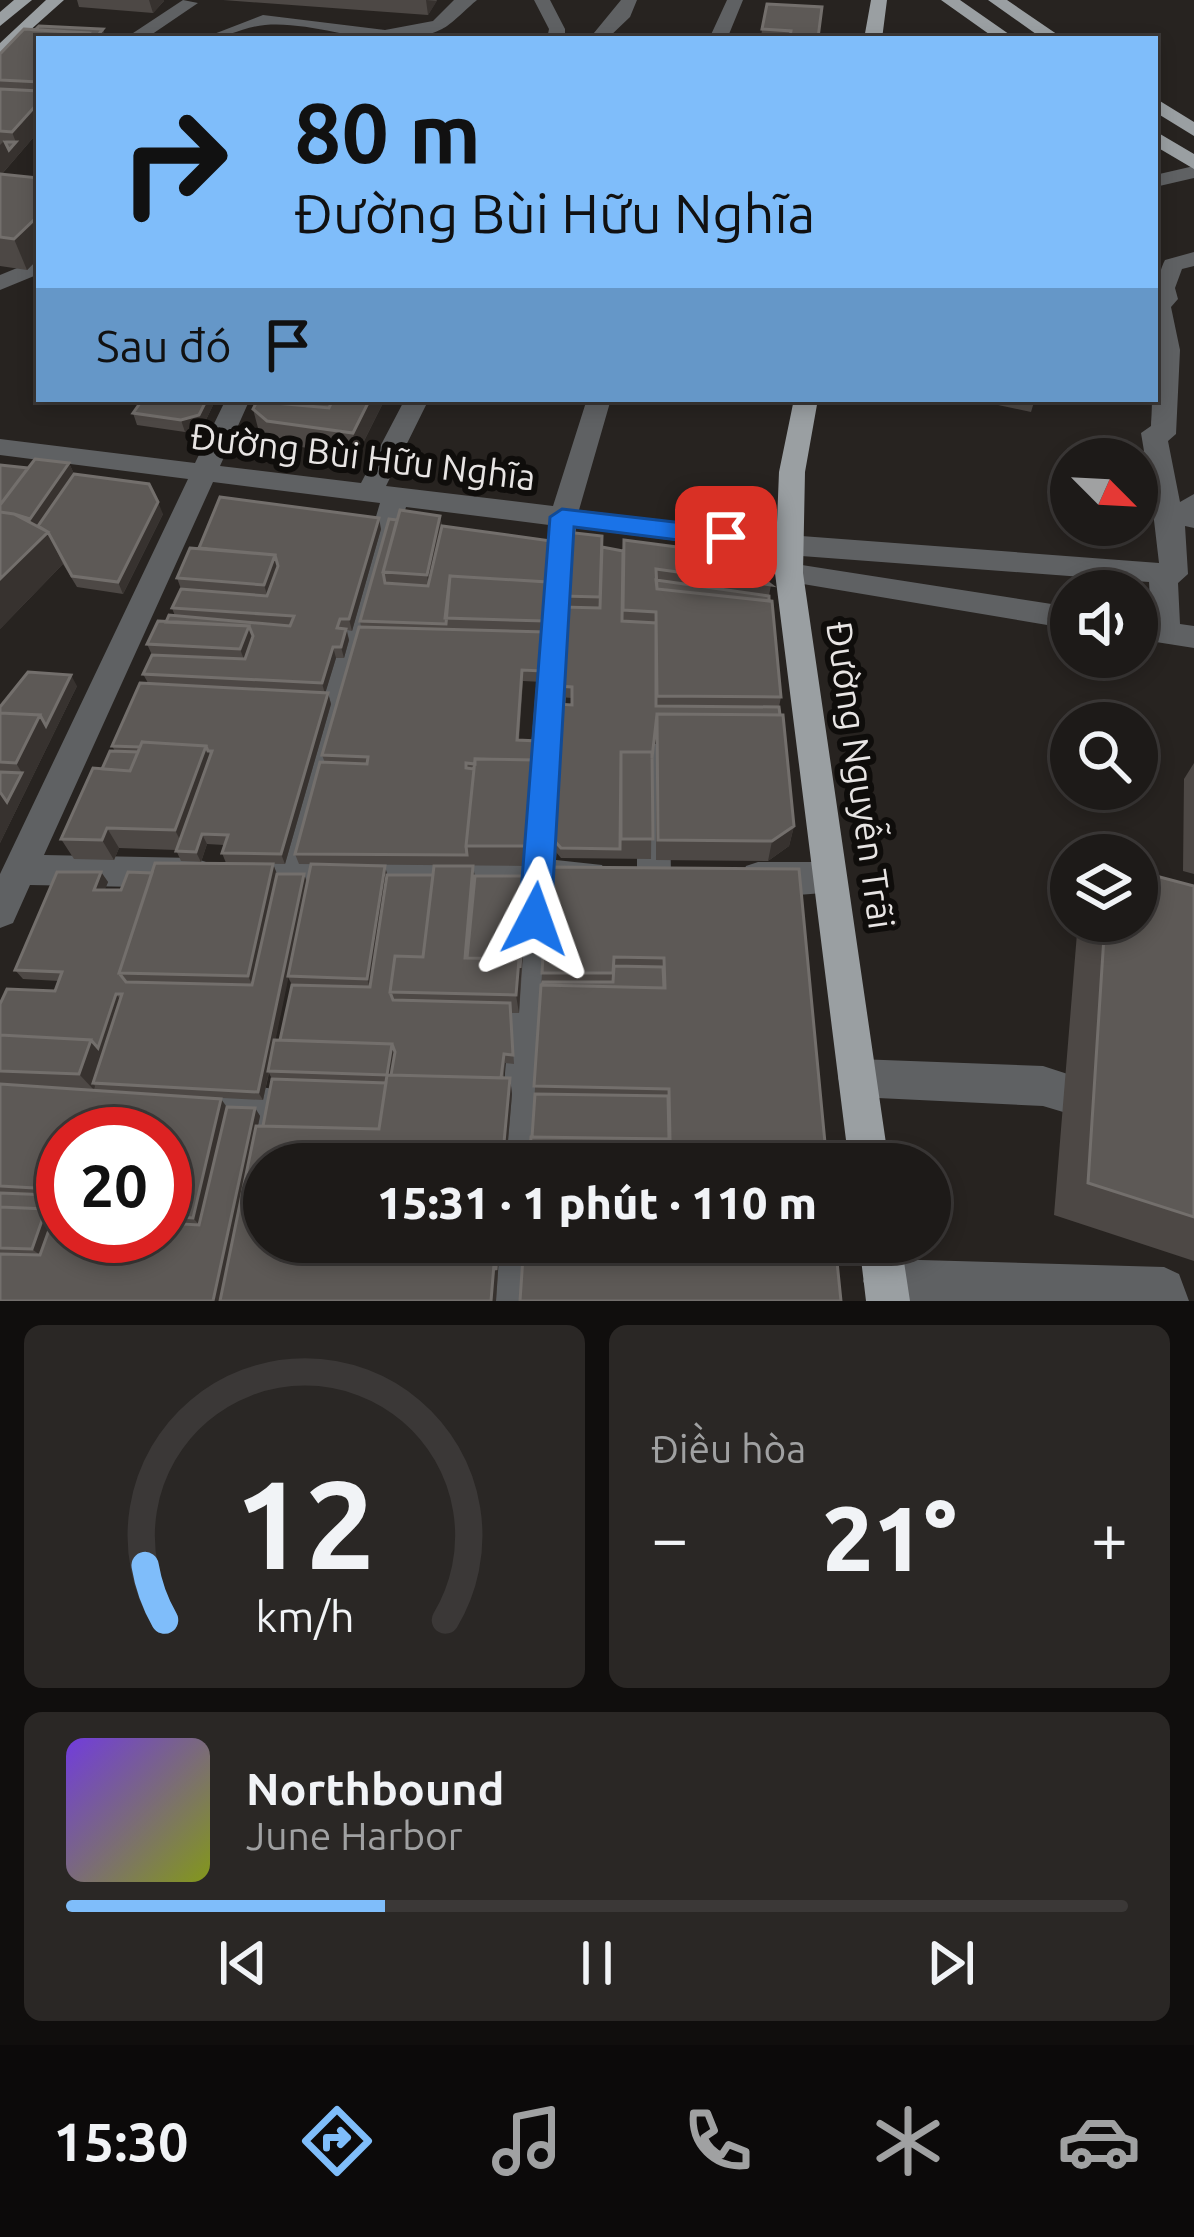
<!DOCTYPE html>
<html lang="vi">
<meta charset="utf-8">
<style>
:root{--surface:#1d1a18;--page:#2a2725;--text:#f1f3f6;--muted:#a0a1a2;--line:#3b3837;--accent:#7fbdfa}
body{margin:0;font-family:Ubuntu,sans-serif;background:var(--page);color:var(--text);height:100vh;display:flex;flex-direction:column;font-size:45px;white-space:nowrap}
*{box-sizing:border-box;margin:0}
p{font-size:39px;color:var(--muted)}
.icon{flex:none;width:66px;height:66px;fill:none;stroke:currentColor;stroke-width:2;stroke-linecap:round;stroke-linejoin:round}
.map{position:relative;height:1301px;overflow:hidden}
.panel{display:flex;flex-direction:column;gap:24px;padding:24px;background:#100e0d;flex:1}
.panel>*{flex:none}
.hud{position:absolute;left:36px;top:36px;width:1122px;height:366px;border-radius:0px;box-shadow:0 6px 18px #0003,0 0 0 3px var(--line);background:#7fbdfa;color:#111;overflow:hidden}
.needle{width:78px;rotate:114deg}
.fabs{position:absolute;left:1050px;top:438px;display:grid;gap:24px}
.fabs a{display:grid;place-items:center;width:108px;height:108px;border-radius:50%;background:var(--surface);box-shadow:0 6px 18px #0003,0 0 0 3px var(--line);font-size:60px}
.speed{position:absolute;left:36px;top:1107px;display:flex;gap:24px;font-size:60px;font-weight:700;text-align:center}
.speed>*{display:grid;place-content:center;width:156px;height:156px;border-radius:50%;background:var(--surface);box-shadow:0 6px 18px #0003,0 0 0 3px var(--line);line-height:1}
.speed .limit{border:18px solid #d22;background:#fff;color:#111}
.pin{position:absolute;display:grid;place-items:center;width:102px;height:102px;color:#fff;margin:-51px;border-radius:24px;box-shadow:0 6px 18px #0006}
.me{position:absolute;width:132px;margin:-66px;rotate:4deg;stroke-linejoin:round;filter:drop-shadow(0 0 9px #0008)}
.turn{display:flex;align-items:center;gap:42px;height:252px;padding:0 60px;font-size:54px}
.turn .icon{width:156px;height:156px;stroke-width:2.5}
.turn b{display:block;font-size:84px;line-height:102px}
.then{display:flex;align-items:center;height:114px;padding:0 60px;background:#0003;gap:24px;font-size:45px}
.big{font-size:90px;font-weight:800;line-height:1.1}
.panel .tile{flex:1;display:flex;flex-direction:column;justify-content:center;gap:18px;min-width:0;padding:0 42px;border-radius:18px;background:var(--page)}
.panel .dial{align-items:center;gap:0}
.dial svg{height:312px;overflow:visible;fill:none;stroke:var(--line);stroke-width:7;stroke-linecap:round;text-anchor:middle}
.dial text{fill:var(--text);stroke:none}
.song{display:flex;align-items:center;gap:36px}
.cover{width:144px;height:144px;border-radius:18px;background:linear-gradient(135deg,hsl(260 70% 55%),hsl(70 70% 35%))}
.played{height:12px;border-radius:6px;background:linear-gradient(90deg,var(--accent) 30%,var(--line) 30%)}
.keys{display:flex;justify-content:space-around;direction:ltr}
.heat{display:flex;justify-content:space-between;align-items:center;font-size:66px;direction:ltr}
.panel .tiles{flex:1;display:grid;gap:24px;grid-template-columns:1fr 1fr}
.tile:last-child{grid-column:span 2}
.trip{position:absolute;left:243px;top:1143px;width:708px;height:120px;border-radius:60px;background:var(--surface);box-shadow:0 6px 18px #0003,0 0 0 3px var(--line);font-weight:800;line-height:120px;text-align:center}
.tabs{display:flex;height:192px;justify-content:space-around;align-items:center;background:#0c0a0a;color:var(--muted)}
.tabs .icon{width:84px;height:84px}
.tabs .selected{color:var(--accent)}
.tabs b{font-size:54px;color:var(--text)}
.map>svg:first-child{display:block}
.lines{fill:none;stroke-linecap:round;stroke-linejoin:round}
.minor{fill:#5f6163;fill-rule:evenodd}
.major{fill:#9a9fa2;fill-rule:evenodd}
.wall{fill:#4d4845;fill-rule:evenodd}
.shaded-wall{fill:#37322f}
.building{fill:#5d5956;stroke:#736f6c;stroke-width:3}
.route{fill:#1a73e8;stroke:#114b97;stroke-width:3}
.labels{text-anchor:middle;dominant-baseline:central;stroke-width:12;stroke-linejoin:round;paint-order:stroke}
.street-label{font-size:36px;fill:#e8e5e4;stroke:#0f0d0b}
</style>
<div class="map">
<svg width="1194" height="1301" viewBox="0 0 1194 1301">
<rect width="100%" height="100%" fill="#272320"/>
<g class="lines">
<path class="minor" d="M183,0l15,3 -53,36h-21z
M454,0h23c-9,7 -26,25 -35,29 -57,28 -119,-9 -177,-4 -22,2 -40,14 -64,14l62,-24 122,15 48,-9z
M534,0h16l15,29v10h-18l2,-10z
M621,0h16l-7,17 -23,22h-18z
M727,0h16l-16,39h-18z
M1194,166v12l-39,9v-12z
M1194,252v14l-12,3 -7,19 3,11 -7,8 9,43 -4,84 -8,7 12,61 14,-8v34l-9,-2 3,48 -10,9 2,41 14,2v22l-57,-9v-22l14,2 -2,-37 -361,-27 -212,-27 -20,332 46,5 5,11 -5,11 -47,4 -17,273h-40l21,-273 -253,-2 -12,-4 -5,-11 5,-11 21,-4 105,-356 -167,-21 -169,373 150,3 12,4 5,11 -5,11 -12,4 -164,-3 -17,38 -13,5v-54l188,-395 -188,-24v-16l195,24 31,-64h24l-30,67 141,17 44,-84h24l-43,87 167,20 34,-107h24l-32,111 209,25 371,28 -11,-94 -11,-2v-8l-66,-4 -4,-6 13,-8 64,10 -3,-18 10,-7c4,-42 -4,-132 14,-166zM406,507l143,18 -27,335 -212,-1z
M39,259v15l-39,16v-15z
M789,563l282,44v22l-292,-49 -4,-7 4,-7z
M653,743l11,4 5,9 2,120 -5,11 -12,4 -12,-4 -5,-11v-120l5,-9z
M758,862h72l12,4 5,11 -5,11c-25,9 -71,9 -96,0l-5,-11 5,-11z
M857,1059l186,7 71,23 6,14 -6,14 -14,6 -57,-17 -186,-9 -14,-5 -5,-14 5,-14z
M186,1083l82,5 14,6 6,14 -6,14c-28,12 -82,7 -110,-5l-6,-14 6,-14z
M491,1242h42l-3,59h-44z
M885,1259l279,8 15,7 10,27h-308l-11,-5 -7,-15 7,-15z"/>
<path class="major" d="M14,0h18l-32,26v-14z
M46,0h18l-64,57v-14z
M871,0h16l-5,39h-18z
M941,0h19l56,39h-20z
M988,0h19l57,39h-21z
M1155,98l39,24v14l-39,-24z
M1155,131l39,23v15l-39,-23z
M794,399h24l-13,73 -2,101 86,591h-40l-74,-591 4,-101z
M859,1242h42l9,59h-44z"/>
</g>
<path class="wall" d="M77,0h87v1l-11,12 -74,-6z
M223,0h214l-9,15z
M822,7l-4,32h-57l1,-10z
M39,26l64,3 3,10h-67v92l-37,43 37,4v80l-12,12 -27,-4v-212l24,-25 11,1z
M143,399h73l-13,27 -18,6 -48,-7 -4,-12z
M266,399h115l1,6 -25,50 -84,-12 -14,-11 -6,-23z
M970,399h65l-4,13z
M69,463l5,11 89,40 -40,80 -46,-7 -14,-23 -63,65 28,-161z
M440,516l2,10 110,26 -9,130 -20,-1 -4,59 19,12 -7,114 -232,-2 -4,-10 30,-91 -3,-8 39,-128 -1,-6 37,-101z
M381,529l-29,102 -5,-1 2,10 -5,18h-8l-11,35h3l3,11 -46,160 -59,-1 -4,-10 2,-8 -17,-1 -6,18 -20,-1 -5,-11 -57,-2 -5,12 -40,-1 -13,-20 54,-88 -3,-5 36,-63 -5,-9 9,-19 -5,-11 19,-22 9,-6 -3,-8 9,-19 -4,-11 22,-30z
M602,550l169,35 -2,11 12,101 -2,10 15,119 -5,20 -21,15 -112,-1v-125l-4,29 -1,95 -90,-1 -10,-12 -1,-10 22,-131v-7l-13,-1 4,-101z
M77,686l-77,157v-136z
M1194,763v111l-11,-3 1,-92z
M273,864l4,10 30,8 78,-16 2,9h46l40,-9 2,10 53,10 -9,127h-8l3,51 -9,-1 -1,15h6l2,16 -6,70h-242v78h236l-4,59h-496v-297l55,-13 4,-10 -36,-2 -8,-9 86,-98 7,10 -4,8h17l31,-17zM288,977l4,8 -12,55h-5zM269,1073l3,6 -9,47h-5l2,-10 -5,-8 -28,-1 -6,-8 -93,-6 135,7zM63,1134h102v102h-102z
M799,869l28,295 -295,-27 10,-164z
M1194,886v375l-140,-46 24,-294h59z"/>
<path class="shaded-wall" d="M149,0h15v1l-11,12z
M426,0l11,1 -9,14z
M103,29l3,10h-11z
M39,102v29l-19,22 -8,-21z
M5,140l4,10 7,-8 4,11 -20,23v-31z
M39,215v43l-12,12 -13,-31z
M207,399h9l-13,27 -18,6 -4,-12z
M370,399h11l1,6 -25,50 -4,-22z
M69,463l10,22 -31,47 15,32 -63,65v-50l35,-49 -5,-11z
M158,502l5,12 -40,80 -5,-12z
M440,516l3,22 -13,59 -3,-22z
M379,518l2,11 -29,102 -3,-12z
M551,541l1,11 -9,130 1,-61z
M275,555l6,22 -10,30 -7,-22z
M249,626l8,21 -9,23 -8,-21z
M346,629l3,11 -5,18 -3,-11z
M333,647l3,11 -11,36 -3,-11z
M71,675l6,11 -77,157v-50l22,-20 -6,-10 24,-48z
M328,693l3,11 -46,160 -4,-10z
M206,746l9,20 -30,84 -10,-20z
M535,760l1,21 -5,85 -2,-20z
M794,826l-5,20 -21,15 4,-20z
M107,828l12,20 -5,12 -12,-20z
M202,834l5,10 -6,18 -5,-10z
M273,864l8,20 -24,110 -9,-18z
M385,866l5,19 -17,111 -6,-17z
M473,866l3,20 -7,81 -4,-9z
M101,872l7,10 -7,18 -7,-10z
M304,874l4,10 -45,216 -5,-8z
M527,876l1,10 -7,91 -1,-9z
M519,959l2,18 -2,36 -3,-18z
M116,994l7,9 -30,80 2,3 -1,4 -15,-16 12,-34z
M392,1044l5,16 -3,23 -7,-8z
M510,1078l2,16 -6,70h-4z
M221,1099l11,16 -27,116 -12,-13z
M255,1108l5,8 -40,185h-7z
M46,1209l16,14 -13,39 -17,-13z
M498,1242h2l-4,59h-5z"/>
<path class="building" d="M767,4l55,3 -4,31 -28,-2 1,-5 -29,-2z
M39,26l64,3 -8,10h-4l-2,-6 -54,-3z
M24,29l65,4 -5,6h-45v43l-39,-2v-26z
M0,89l39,2v11l-27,30 -12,-1z
M5,142h11l-7,8z
M0,174l39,4v37l-25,24 -14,-2z
M143,399h64l-8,16 -18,5 -48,-7z
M266,399h67l-4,9 -65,-6z
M333,399h37l-17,34 -86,-12 -14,-12 4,-8 72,7z
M35,459l34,4 -39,56 -16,-5 -14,-2v-7z
M0,465l28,3 -28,37z
M74,474l75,10 9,18 -40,80 -46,-6 -24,-44 -10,-6z
M220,497l159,21 -30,101h-9l-3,9 9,1 -5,18h-8l-11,36 -179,-9 9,-19 93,4 8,-23 -4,-10 -83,-4 3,-7 121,11 4,-10 -122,-8 9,-19 86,7 11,-30 -3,-11 -76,-7z
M400,510l40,6 -13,59 -44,-3z
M0,512l14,2 34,18 -48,47z
M389,519l8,1 -14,52 2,11 43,3 14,-60 109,15 -4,52v-11l-97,-6 -4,48 -86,-3z
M566,532l36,4 -2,61 -37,-1z
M624,540l106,14 41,31 -115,-16 1,20 115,12 9,96 -124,-1 -1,-84 -33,-2z
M602,547l21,4 -1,70 34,2v83l123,1 1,8 -123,-1 -5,44v-6h-31l-1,97 -59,-1 -11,-12 8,-132 14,1v-18l-14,-1 5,-79 37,1z
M190,548l85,7 -11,30 -87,-7z
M450,576l97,6 -3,39 -99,-3z
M656,580l113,16v5l-112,-12z
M158,621l91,5 -9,23 -93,-5z
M359,627l186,5 -3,39 -20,-1 -5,70 21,1 -2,24h-2l1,-5 -60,-1v5l-9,-1v5l8,1 -8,77 1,9 -172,-1 25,-92 47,2 1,-7 -46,-2z
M28,672l43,3 -25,51 -6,-11 -40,-2v-6z
M140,683l188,10 -47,161 -59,-1 6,-18 -26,-1 -6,18 -20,-1 36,-100h-4l-2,-5 -64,-4 -2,5 -28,-1z
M0,713l40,2 -24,48 -16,-1z
M657,714l126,1 11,111 -22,15 -114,-1z
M142,742l64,4 -31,84 -68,-2 -5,12 -41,-1 32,-71 37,3z
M110,751l28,1 -8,19 -28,-2z
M621,752h31l1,87h-32z
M475,759l60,1 -6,86h-63z
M0,772l22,1 -15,29 -7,-10z
M155,863l118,1 -25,112 -129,-3z
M311,864l74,2 -18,113 -79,-3z
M434,866h39l-8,92 54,1 -3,36 -126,-3 5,-36 28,1z
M548,867l251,2 28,295h-298l2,-27 139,2 -1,-50 -135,-3 7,-101 124,3 -1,-30 -50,-1 -1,16h-71z
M1137,871l57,15v331l-106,-34 17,-262h32z
M57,872h44l-7,18h27l7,-18 24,1 -33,100 7,9 126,3 25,-111h27l-46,218 -165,-9 29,-89h-6l-18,54 -7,-8 -91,-5v-31l7,-15 48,2 7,-19 -47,-2z
M387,875h46l-10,82 -28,-1 -5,36 3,8 117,3 3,52 -9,-1 -3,24 -110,-3 4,-23 -3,-8 -112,-4 12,-55 78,2z
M475,876h52l-7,92 -1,-9 -52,-1z
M614,966l49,1 1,21 -122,-3 1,-3h70z
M0,1035l91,5 -12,34 -79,-3z
M274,1040l118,4 -5,31 -119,-4z
M387,1075l123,3 -8,86h-238v78h98l-3,18 135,4 -3,37h-271l36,-175 123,3z
M272,1079l114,4 -7,46 -116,-3z
M0,1084l221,15 -28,119 -28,-2v-82h-102v76l-17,-1 6,-20 -52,-3z
M535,1094l133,2 1,43 -137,-2z
M227,1107l28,1 -42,193h-213v-47l40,1 14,-39h9v20h102v-13l34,2z
M0,1193l50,2 -4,14 -46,-2z
M0,1207l46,2 -14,40 -32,-1z
M366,1242h132l-2,28 -2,-6 -130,-4z
M524,1242h311l6,59h-321z"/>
<path class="route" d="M562,509l164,19 12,9 -12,9 -152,-19 -23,392 -4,10 -12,5 -11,-5 -5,-10 31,-402z"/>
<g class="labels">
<g class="street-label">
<text transform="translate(363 456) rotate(7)">Đường Bùi Hữu Nghĩa</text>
<text transform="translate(861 775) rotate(82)">Đường Nguyễn Trãi</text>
</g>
</g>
</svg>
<div class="fabs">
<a><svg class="needle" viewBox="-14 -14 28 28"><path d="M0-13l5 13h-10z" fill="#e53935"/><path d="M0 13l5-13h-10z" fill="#a0a1a2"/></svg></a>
<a><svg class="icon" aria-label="sound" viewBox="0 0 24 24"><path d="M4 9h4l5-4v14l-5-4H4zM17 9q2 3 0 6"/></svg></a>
<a><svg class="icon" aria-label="search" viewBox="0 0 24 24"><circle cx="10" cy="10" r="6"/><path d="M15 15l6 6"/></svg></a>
<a><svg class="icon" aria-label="layers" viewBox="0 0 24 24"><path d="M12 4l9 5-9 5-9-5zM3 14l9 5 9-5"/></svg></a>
</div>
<div class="speed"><div class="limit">20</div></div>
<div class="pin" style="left:726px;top:537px;background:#d93025"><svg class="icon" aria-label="arrive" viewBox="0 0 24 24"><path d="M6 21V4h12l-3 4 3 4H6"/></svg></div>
<svg class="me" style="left:535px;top:919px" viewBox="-20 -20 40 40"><path d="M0-17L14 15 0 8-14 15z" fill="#1a73e8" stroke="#fff" stroke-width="4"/></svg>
<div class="trip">15:31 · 1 phút · 110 m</div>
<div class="hud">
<div class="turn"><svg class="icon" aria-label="right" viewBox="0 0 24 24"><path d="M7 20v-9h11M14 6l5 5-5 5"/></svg><div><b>80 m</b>Đường Bùi Hữu Nghĩa</div></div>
<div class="then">Sau đó<svg class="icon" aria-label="arrive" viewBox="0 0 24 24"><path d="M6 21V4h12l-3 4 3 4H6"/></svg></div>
</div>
</div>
<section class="panel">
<div class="tiles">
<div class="tile dial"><svg viewBox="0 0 100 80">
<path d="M14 69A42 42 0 1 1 86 69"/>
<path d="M14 69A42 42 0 0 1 9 55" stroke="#7fbdfa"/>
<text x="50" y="56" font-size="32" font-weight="700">12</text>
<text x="50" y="72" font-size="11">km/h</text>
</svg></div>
<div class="tile"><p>Điều hòa</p>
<div class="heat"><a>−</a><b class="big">21°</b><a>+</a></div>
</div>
<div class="tile">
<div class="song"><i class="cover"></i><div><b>Northbound</b><p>June Harbor</p></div></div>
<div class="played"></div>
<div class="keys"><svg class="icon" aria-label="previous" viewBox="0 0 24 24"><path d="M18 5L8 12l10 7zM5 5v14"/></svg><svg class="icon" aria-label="pause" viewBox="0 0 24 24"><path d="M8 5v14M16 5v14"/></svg><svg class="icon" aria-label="next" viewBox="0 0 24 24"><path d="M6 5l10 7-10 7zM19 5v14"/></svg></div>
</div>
</div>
</section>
<nav class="tabs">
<b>15:30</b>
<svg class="icon selected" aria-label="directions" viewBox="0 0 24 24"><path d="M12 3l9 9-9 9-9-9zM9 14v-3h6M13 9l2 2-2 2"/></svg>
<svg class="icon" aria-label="music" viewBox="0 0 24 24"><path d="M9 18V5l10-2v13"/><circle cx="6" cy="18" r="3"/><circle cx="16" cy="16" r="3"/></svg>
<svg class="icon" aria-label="phone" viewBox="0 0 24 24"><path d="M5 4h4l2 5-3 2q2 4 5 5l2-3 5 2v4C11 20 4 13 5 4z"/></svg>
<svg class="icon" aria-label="climate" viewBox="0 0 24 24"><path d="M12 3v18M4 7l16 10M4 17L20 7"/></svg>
<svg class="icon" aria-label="car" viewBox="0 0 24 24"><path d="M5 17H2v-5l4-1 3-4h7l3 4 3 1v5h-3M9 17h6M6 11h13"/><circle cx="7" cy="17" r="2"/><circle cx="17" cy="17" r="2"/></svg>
</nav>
